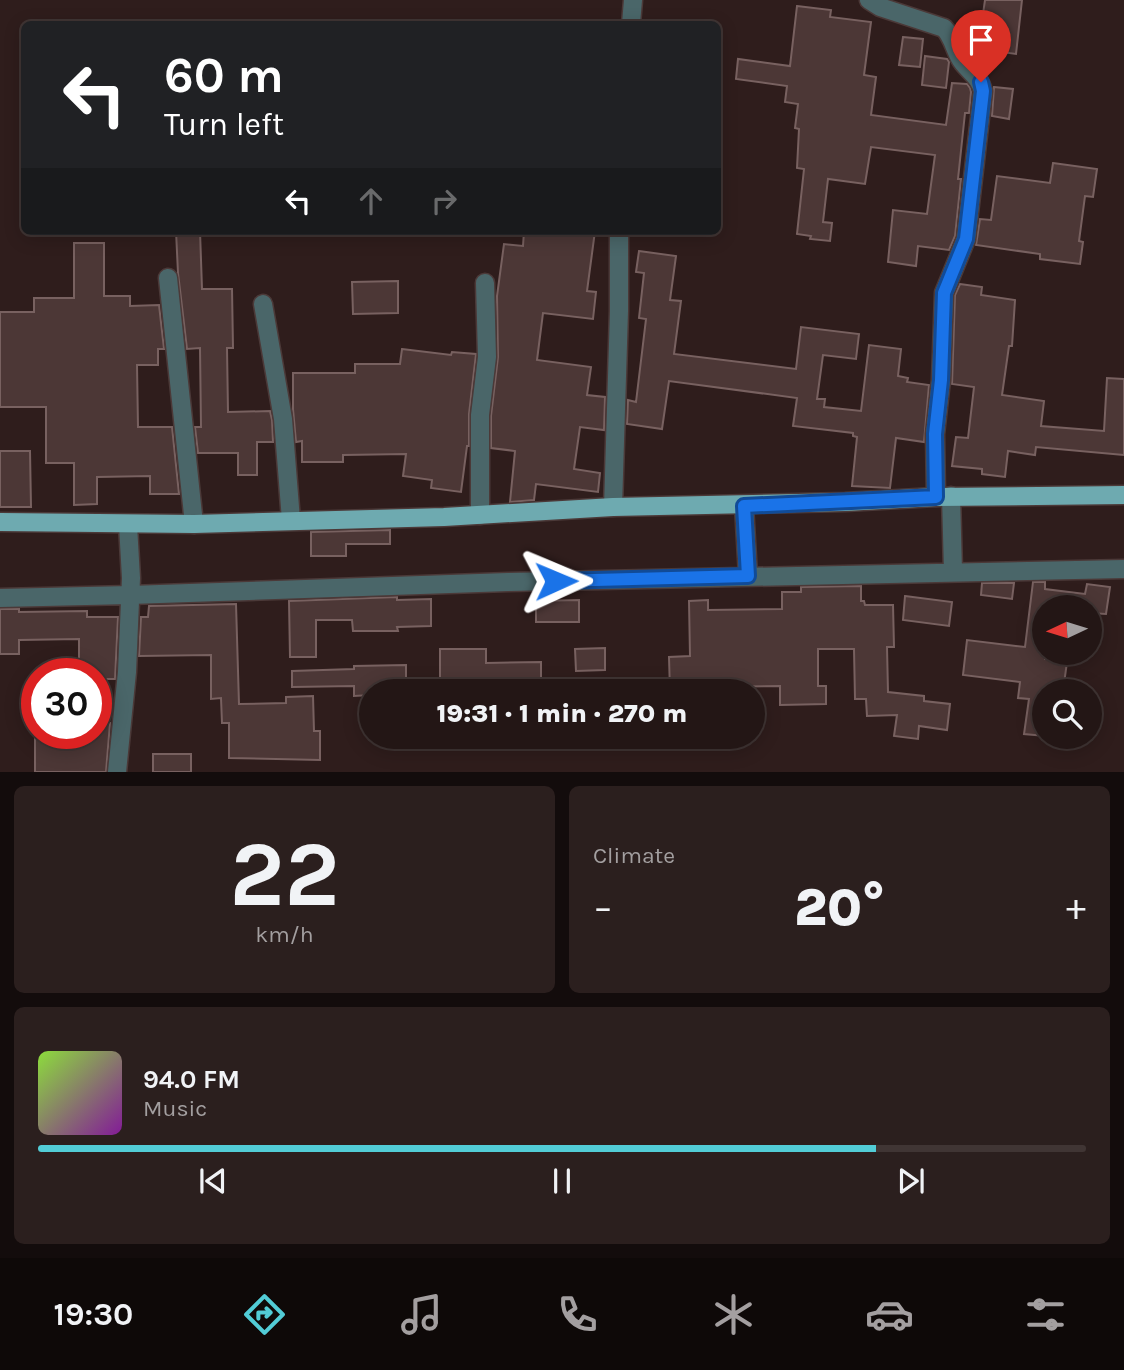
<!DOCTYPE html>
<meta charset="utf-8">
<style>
:root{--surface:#231615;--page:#2b1f1e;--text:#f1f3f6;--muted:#a39fa0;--line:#403534;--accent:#52ccd6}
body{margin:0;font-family:Karla,sans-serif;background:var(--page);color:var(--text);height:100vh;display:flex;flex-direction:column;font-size:26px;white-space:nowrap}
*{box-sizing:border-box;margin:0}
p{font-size:23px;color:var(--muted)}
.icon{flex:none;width:38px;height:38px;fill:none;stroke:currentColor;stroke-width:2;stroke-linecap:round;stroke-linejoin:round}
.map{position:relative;height:772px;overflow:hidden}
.sheet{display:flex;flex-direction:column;gap:14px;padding:14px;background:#130c0c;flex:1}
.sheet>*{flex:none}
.guide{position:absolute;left:21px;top:21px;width:700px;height:214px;border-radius:10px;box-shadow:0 4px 18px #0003,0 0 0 2px var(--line);background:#202124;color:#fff;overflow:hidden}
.needle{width:46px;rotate:266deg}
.controls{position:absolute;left:1032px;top:595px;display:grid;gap:14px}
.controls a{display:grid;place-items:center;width:70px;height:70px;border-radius:50%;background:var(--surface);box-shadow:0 4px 18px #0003,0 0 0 2px var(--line);font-size:35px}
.speed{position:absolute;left:21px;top:658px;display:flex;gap:14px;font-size:35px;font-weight:700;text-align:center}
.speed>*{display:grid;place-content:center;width:91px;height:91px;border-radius:50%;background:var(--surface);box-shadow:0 4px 18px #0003,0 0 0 2px var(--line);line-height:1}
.speed .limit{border:10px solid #d22;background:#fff;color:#111}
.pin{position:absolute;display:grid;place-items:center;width:60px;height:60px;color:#fff;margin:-72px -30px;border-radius:50% 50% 50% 0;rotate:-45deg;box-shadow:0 0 7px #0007}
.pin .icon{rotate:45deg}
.me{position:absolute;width:77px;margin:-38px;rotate:89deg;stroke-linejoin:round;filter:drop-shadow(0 0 5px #0008)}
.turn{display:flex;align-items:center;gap:24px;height:147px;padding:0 28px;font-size:32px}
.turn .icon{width:91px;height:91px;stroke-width:2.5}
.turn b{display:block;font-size:49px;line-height:60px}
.lanes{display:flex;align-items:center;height:66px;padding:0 28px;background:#0003;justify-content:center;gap:35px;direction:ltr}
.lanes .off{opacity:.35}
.big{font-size:52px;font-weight:800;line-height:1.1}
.sheet .widget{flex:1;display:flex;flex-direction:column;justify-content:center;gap:10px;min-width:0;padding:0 24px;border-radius:10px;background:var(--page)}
.sheet .dial{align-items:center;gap:0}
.dial b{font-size:91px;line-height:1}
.song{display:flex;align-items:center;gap:21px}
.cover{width:84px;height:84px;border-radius:10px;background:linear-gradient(135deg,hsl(90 70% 55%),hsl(290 70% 35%))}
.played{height:7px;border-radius:4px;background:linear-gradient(90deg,var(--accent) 80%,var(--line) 80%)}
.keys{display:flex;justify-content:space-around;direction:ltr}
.heat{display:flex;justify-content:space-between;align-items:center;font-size:38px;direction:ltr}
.sheet .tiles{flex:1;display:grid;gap:14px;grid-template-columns:1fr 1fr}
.widget:last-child{grid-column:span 2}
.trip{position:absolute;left:359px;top:679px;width:406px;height:70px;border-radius:35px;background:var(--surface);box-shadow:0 4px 18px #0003,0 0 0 2px var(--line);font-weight:800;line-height:70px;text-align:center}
.dock{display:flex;height:112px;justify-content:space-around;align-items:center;background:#0e0908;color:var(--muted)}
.dock .icon{width:49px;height:49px}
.dock .active{color:var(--accent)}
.dock b{font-size:32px;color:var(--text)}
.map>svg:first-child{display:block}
.building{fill:#4c3736;stroke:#786160;stroke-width:2}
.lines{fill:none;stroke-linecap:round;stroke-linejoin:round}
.minor-casing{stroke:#4b3938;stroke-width:21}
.major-casing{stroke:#4b3938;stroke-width:21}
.minor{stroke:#4a6669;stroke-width:18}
.major{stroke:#6eaab0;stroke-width:18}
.route-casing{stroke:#114b97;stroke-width:18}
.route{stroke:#1a73e8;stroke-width:12}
</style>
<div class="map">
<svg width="1124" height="772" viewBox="0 0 1124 772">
<rect width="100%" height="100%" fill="#2f1d1c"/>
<path class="building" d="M985,0h37l-6,54 -38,-5z
M797,6l34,4 -1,7 41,5 -7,53 12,2 -5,38 75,10 6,-42 15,1 3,4 1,4 -2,21h-4l-7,66h3l-6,57 -6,14 -31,-4 -2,20 -28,-4 5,-52 34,4 8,-59 -64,-8 -6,37 -37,-5 -5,43 9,1 -2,18 -20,-2 1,-3 -14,-2 7,-65 -7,-1 2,-39 -4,-1 3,-24 -13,-2 2,-16 -51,-7 2,-20 52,7z
M903,37l20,2 -3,28 -21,-2z
M925,56l22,3 2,3 -3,26 -24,-3z
M994,87l19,2 -4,30 -17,-3z
M1053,163l44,6 -4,28 -8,-1 -6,45 4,1 -3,22 -40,-5v-5l-64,-9 4,-26 11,1 6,-44 53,7z
M176,231h24l2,58h30l1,59h-6l1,64 42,-1 2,9 1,22h-16v33h-19v-22h-40l-3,-26h6l-1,-79 -13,1 -9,-76z
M524,231h71l-8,60 9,1 -3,27 -50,-6 -6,47 54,7 -4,28 18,2 -1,33 -24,-3 -6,42 26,4 -2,19 -62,-8 -2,16 -24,2 5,-51 -24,-3v-32l7,-59 -1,-61 7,-52 19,2z
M74,243h30v53h26v10l29,-1 5,44h-6v16h-21l1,62h34l7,67h-29v-18l-53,1v27l-23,1v-42h-28v-56h-46v-95h34v-14h40z
M639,251l37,5 -6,44 11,1 -7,53 122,15 5,-42 58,7 -3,25 -33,-4 -6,44h8l-1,8 37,4 8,-66 32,4 -3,27 10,2 -1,4 22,3 -5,57 -28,-4 -6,50 -38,-2 5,-49 -4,-1v-3l-60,-7 4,-28 -128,-17 -7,48 -35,-5 1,-24 8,2 10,-83 -7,-1 5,-45 -8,-1z
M398,281v32l-45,1 -1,-32z
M960,284l22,3 -1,8 34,5 -3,46h-3l-7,49 42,6 -3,25 63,5 3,-53 17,1v76l-88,-8 -1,8 -27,-4 -3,26 -23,-3v-5l-30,-3 4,-29 12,1 6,-51 -22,-3 3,-89z
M402,349l49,6 1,-3 24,2 -7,60v32h-2l-6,46 -30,-4 1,-8 -29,-4 3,-22 -63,1v7h-41v-21l-6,1 -3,-33v-36h62v-9h45z
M0,451h30l1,56h-31z
M390,530v14h-44v12h-35v-24z
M1033,582h12v7l40,5 2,-10 23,3 -4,27 -16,-1v-6h-45v52l22,3 -4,29h-18v45l-21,-2 5,-35 -11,-1 2,-16 -57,-7 4,-35 58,7z
M982,583h32l-2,16 -31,-4z
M861,586v15h3l1,4h28l1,42h-7l1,45 36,4v5l26,3 -3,26 -28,-4 -1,13 -24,-3 3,-21 -30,1 -1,-17h-11l-1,-50h-36v37h8v18l-46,1v-19l-77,1v4h-33l-1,-34 21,-1 -1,-55 19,-1v10l74,-1v-17h19v-5z
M905,596l47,6 -3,24 -46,-6z
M397,597v3l34,-1v27l-34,1 1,4h-45l-1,-11h-36v37h-26l-1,-56z
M579,600v22h-43v-21z
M236,604l3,100 47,-1v-6l27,-1 1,35h6v29l-91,-2v-35h-7l-1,-25 -10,1v-44l-72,1 2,-39h7l1,-11z
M0,609h19v3l68,-1v6h31l-3,62h-19v-5h-17v-35l-60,1v14h-19z
M605,648v22l-29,1 -1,-22z
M440,649h46v14l55,-1v25l-34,1v-3l-67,1z
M406,665v26h-35v4l-17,1v-10l-62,1v-16l62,-2v-3z
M110,723l-4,49h-71v-39h19v4h42v-13z
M153,754h38v18h-38z"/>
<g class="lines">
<defs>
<path id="minor" d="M869,0l11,7 64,21c10,10 11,25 19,35 8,10 17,15 20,28l-17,148 -22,54 -3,87 -6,54 1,63
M631,24l2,-24
M168,278l26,246
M263,304l20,115 8,101
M951,496l2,75
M744,506l4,70
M613,507l6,-196v-80
M480,515v-100l7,-58 -2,-74
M0,598l130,-3 378,-13 616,-13
M117,772l10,-100 4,-94 -3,-53"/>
<path id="major" d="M0,522l194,2 250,-7 169,-10 232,-5 91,-5 188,-2"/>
</defs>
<use href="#minor" class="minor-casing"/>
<use href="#major" class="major-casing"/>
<use href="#minor" class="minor"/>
<use href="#major" class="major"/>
</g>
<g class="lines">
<defs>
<path id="route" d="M556,581l192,-5 -4,-70 192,-9 -1,-63 6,-54 3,-87 22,-54 17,-148 -2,-9"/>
</defs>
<use href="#route" class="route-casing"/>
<use href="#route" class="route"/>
</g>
</svg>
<div class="controls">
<a><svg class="needle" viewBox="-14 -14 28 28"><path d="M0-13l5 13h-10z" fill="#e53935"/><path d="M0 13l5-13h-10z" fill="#a39fa0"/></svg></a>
<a><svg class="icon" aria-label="search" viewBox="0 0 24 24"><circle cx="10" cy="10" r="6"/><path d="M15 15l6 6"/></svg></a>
</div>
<div class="speed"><div class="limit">30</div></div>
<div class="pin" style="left:981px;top:82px;background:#d93025"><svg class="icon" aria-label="arrive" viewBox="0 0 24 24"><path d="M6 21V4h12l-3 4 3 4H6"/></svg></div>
<svg class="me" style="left:556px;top:581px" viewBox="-20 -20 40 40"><path d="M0-17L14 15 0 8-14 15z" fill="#1a73e8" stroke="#fff" stroke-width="4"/></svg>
<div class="trip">19:31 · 1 min · 270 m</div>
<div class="guide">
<div class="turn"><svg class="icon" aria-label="left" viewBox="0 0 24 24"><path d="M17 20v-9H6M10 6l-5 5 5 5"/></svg><div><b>60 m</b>Turn left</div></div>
<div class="lanes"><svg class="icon" aria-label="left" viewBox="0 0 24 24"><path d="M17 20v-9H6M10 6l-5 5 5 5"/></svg><svg class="icon off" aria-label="ahead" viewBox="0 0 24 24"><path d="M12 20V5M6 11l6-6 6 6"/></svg><svg class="icon off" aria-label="right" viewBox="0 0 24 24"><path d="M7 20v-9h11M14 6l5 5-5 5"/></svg></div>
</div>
</div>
<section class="sheet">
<div class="tiles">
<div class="widget dial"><b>22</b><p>km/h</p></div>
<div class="widget"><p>Climate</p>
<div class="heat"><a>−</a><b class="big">20°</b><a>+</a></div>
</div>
<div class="widget">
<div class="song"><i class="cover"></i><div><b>94.0 FM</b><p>Music</p></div></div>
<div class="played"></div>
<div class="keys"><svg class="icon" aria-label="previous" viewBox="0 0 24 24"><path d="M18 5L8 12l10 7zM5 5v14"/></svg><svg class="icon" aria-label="pause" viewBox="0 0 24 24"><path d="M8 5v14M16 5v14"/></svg><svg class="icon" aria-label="next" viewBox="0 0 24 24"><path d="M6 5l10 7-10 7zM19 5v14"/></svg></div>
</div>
</div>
</section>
<nav class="dock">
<b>19:30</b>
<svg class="icon active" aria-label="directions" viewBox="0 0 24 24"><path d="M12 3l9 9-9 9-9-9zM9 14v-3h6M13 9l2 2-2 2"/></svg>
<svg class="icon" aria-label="music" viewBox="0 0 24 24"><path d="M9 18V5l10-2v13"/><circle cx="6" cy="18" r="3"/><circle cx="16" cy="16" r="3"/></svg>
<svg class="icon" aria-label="phone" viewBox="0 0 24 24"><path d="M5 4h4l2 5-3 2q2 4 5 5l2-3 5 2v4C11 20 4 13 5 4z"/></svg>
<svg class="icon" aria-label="climate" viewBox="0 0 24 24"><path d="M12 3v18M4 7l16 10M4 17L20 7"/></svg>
<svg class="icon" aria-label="car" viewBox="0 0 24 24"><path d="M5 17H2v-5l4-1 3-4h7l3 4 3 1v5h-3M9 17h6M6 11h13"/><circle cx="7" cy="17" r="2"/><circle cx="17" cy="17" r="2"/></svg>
<svg class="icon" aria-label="filters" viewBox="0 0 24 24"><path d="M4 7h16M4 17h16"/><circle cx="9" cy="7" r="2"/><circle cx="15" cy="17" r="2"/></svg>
</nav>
